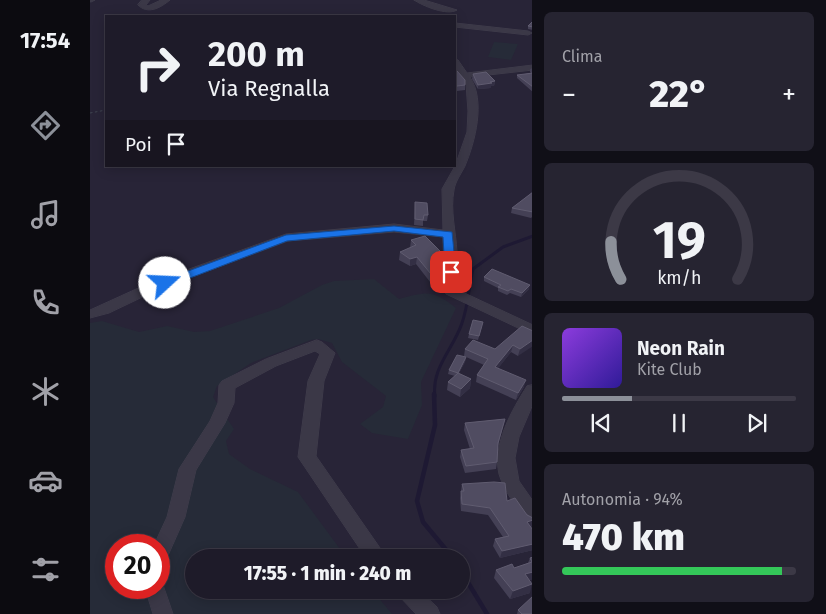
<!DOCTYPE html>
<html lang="it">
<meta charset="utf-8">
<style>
:root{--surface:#1e1b29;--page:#262431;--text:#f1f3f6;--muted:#a1a1a8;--line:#3c3946;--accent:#8c9099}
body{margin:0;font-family:"Fira Sans",sans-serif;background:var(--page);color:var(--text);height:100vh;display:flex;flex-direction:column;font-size:19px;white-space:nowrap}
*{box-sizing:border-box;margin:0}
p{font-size:16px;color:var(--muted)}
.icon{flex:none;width:28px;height:28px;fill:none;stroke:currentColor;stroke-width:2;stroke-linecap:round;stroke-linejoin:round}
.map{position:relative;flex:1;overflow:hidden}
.sheet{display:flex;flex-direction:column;gap:12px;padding:12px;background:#100f17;width:294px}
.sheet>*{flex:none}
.banner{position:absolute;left:15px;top:15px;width:351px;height:152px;border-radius:0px;box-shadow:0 2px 12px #0003,0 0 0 1px var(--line);background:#1e1b29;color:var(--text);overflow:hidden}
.speed{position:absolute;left:15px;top:534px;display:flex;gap:10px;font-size:25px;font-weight:700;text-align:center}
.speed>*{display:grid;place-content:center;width:65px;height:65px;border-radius:50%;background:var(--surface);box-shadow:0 2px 12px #0003,0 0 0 1px var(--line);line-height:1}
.speed .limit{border:8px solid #d22;background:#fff;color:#111}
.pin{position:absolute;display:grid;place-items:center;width:42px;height:42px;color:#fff;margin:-21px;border-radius:10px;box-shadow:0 2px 8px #0006}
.me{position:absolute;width:55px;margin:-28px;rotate:70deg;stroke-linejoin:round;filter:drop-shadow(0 0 4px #0008)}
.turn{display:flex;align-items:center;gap:18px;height:105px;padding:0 20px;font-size:22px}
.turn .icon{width:65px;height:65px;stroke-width:2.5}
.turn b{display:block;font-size:35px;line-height:42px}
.then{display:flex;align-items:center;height:48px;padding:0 20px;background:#0003;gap:10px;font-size:19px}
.big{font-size:38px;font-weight:800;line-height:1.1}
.sheet .card{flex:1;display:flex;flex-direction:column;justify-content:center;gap:8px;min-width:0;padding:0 18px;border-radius:8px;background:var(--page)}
.sheet .dial{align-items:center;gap:0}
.dial svg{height:130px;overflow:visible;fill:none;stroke:var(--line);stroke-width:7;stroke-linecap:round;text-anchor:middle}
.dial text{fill:var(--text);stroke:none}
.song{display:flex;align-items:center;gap:15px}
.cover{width:60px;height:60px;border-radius:8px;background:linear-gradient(135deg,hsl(270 70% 55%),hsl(250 70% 35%))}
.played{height:5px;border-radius:2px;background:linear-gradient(90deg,var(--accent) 30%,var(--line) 30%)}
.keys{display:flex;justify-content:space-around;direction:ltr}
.heat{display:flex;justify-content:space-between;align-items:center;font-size:28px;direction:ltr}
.charge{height:8px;border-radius:4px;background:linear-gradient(90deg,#34c759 94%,var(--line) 0)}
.trip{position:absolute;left:95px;top:549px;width:285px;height:50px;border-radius:25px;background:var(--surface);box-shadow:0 2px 12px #0003,0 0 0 1px var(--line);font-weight:800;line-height:50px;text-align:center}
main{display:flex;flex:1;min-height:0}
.menu{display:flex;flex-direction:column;width:90px;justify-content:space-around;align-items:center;background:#0c0b10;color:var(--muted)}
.menu .icon{width:35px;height:35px}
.menu .current{color:var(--accent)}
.menu b{font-size:22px;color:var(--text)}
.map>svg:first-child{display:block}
.green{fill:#262b38;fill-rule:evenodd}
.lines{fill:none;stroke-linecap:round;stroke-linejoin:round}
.stream-far1{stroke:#1e1933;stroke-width:3}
.stream{stroke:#1e1933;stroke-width:4.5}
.minor-casing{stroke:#413e4d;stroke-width:1}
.path{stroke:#3f4450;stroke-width:1;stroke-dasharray:2.5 2.5;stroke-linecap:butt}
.minor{fill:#3b3847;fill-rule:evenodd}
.wall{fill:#444055}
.shaded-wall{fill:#332f44}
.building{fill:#504c61;stroke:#605c70}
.route{fill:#1a73e8;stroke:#114b97}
</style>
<main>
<nav class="menu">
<b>17:54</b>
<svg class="icon current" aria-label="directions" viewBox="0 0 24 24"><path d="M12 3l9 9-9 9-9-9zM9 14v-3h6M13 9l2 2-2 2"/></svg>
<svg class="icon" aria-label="music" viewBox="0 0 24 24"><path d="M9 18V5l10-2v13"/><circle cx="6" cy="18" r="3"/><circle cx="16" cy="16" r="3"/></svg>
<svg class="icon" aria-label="phone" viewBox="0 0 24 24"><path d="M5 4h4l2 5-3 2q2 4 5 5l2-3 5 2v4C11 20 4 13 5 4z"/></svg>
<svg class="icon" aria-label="climate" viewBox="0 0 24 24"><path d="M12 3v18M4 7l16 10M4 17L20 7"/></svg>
<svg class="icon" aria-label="car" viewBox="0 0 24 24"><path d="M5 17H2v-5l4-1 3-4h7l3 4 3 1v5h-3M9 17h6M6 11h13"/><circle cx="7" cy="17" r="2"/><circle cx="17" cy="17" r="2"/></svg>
<svg class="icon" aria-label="filters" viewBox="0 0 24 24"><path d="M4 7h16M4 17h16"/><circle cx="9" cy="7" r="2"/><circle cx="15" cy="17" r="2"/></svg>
</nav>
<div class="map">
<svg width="443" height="614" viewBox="0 0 443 614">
<rect width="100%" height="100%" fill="#282437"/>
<path class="green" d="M404,42l24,2 -7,16 -23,-3z
M284,279l25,20c28,-7 33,-10 57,9l-35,74 1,23 -14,34 -36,-6 -12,-9 23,-17 3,-11 -44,-34 -10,-19 -14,-4 -7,1 -60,23 -34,23 -4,11 21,32 -8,12 3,13 21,15 48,23 48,65 -152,1v32h178l20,24h-302v-291l12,-2 37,11 28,-6 27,6 16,-1 69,-23 43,-23 12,-4zM26,545h43v43h-43z"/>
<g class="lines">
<path class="stream-far1" d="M345,396c-4,-28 19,-48 27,-73 6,-17 7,-36 11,-54l30,-22 30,-11"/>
<path class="stream" d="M344,394l1,31 -18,76 6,21 30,36
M371,571l26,43"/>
<defs>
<path id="minor" d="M0,0h5l-4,2z
M52,0h8l-4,5 2,1 13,-6h9c-10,8 -22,15 -32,5z
M324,0h10l33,10c-10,6 -34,-4 -43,-10z
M365,23l73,8 4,2 -4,2 -73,-8z
M365,59l3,1 9,13 66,-8v5l-63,7c16,24 5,65 -5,89 -4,8 -10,16 -11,24 -4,20 2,42 3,62 1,12 1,25 1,38l75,35v10l-87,-41 -2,-3 -1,-54 -49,-5 -106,9 -133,50 -46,22 -19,5v-8l55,-25 141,-51 108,-10 49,6 -1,-41 13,-23 12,-34 1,-21 -2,-27 -11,-16z
M227,340l5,2 13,11 -11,28 -8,75 71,102h-21l-68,-101 10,-76 12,-27 -5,-3 -39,15 -41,22 -1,15 -9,20 -29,47 -11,47 -19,43 -7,2v-17h-5l13,-28 12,-48 31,-48 8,-18 1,-18 3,-4 44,-22z
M443,385v19l-14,33 -4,21 4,23 14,20v22l-6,-2c-11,-14 -23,-30 -28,-47 -7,-30 13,-64 28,-88z
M69,581l3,1 11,32h-20l-8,-26h14z
M306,590h23l18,17 3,7h-24l-17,-18z"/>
</defs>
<use href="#minor" class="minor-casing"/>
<path class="path" d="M0,113l16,-3"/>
<use href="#minor" class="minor"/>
</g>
<path class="wall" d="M443,21v9l-5,-1v-3z
M443,68v24l-16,-14v-3l14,-2 -1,-1v-3z
M365,71l10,14v5l-8,1 -2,-2z
M383,74l22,7 -1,5h-3v2l-13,1 -6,-10z
M443,192v24l-2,2 -20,-5 1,-5z
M325,202l13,13 -1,6h-4v5l-9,-1z
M321,240l31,21 1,16 -1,8 -8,2 -18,-23 -6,2 -11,-6 1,-8 10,-4z
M394,277l45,12 -8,8 -11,-4 -3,2 -9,-4v-3l-14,-7z
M392,326l-4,14 -10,-2 1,-4z
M443,331l-15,25 -7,-4 -13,16 26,19 -8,13 -40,-18 1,-7 7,-10 -20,-9 1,-7h30z
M376,357l-1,5 -6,11 12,6 -1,9 -10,9 -13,-7 1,-8 7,-6 -7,-2 1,-4z
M415,419l-7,27 -1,16 -1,7 -31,4 -5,-16 1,-7 9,-1 -6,-19 1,-7z
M372,484l45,17 26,17v8l-3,1 3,3v20l-33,8 -7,-12 2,-7 8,-2 -15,-22 -27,-4 -1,-13z
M443,557v22l-4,1 1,13 -20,6 -16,-21 2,-8 18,-2 14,-5 2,-5z
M428,610l15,4h-16z"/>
<path class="shaded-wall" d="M405,81l-1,5h-3v2l-13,1v-4z
M327,257l-1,7 -6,2v-7z
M353,277l-1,8 -8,2 1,-8z
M440,285l-1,4 -8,8 1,-4z
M443,340v6l-15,10 2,-7z
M423,345l-2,7 -17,22 1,-7z
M376,357l-1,5 -8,15 1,-4z
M381,379l-1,9 -10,9 1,-8z
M436,380l-2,7 -8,13 2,-7z
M443,520v6l-8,3 2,-7z
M443,544v6l-33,8 2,-7z
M443,572v7l-10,3 2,-8z
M442,584l-2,9 -20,6 3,-8z"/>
<path class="building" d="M443,21v6l-5,-1z
M365,71h2l8,9v5l-8,1 -2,-2z
M396,72l9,9 -5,1 2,1 -14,2 -5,-11z
M443,73v14l-16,-12z
M443,192v20l-21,-4z
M325,202l12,1 1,12h-4l-1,5 -8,-1z
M335,236l17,17v3l-3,1 4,5v15l-8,2 -18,-22 -7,2 -10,-7 16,-7 -5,-5z
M402,269l38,16 -8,8 -11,-4 -3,2 -10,-4 3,-2 -17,-8z
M383,320l10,2 -4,14 -10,-2z
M432,326l11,5v9l-13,9 -7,-4 -18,22 31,13 -8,13 -41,-18 11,-16 -23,-10 8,-9 22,9z
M367,355l9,2 -8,16 -9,-3z
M368,373l13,6 -10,10 -13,-7z
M415,419l-7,24 -1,19 -31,4 -5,-16 13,-2 -9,-25z
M404,482l11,1 2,18 8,-3 12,17 6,3v2l-6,2 6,8v14l-31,7 -7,-12 14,-3 -19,-28 -28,-4 -1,-13h3l-2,-7z
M443,557v15l-8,2 7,10 -19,7 -17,-21 16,-6 2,4 18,-6 -2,-4z
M443,596v18h-11l-4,-4z"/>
<path class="route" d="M304,226l58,6 4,40 -1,3 -4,1 -6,-4 -2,-35 -49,-6 -107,10 -118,45 -4,1 -5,-4 1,-2 125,-46z"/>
</svg>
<div class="speed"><div class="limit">20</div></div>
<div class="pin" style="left:361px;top:272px;background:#d93025"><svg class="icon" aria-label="arrive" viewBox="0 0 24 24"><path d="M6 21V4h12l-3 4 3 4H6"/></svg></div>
<svg class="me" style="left:75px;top:283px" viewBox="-20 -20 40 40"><circle r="19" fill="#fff"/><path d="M0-13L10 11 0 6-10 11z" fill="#1a73e8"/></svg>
<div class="trip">17:55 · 1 min · 240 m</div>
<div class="banner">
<div class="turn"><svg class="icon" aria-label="right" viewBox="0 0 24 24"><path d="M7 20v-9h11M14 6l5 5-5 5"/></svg><div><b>200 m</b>Via Regnalla</div></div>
<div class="then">Poi<svg class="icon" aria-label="arrive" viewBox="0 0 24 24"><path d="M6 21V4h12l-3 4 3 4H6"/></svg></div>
</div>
</div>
<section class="sheet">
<div class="card"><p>Clima</p>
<div class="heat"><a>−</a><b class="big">22°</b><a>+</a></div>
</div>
<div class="card dial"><svg viewBox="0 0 100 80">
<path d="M14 69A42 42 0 1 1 86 69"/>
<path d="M14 69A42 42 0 0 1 8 46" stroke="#8c9099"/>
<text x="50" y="56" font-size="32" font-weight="700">19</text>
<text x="50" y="72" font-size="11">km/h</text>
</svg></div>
<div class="card">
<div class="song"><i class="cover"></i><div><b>Neon Rain</b><p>Kite Club</p></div></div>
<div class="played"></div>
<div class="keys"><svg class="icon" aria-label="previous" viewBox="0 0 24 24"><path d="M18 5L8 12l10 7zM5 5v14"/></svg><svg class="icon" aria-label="pause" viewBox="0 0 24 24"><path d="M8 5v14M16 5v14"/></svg><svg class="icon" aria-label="next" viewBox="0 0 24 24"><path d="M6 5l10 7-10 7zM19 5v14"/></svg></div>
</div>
<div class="card"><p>Autonomia · 94%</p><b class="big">470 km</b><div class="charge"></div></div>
</section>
</main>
